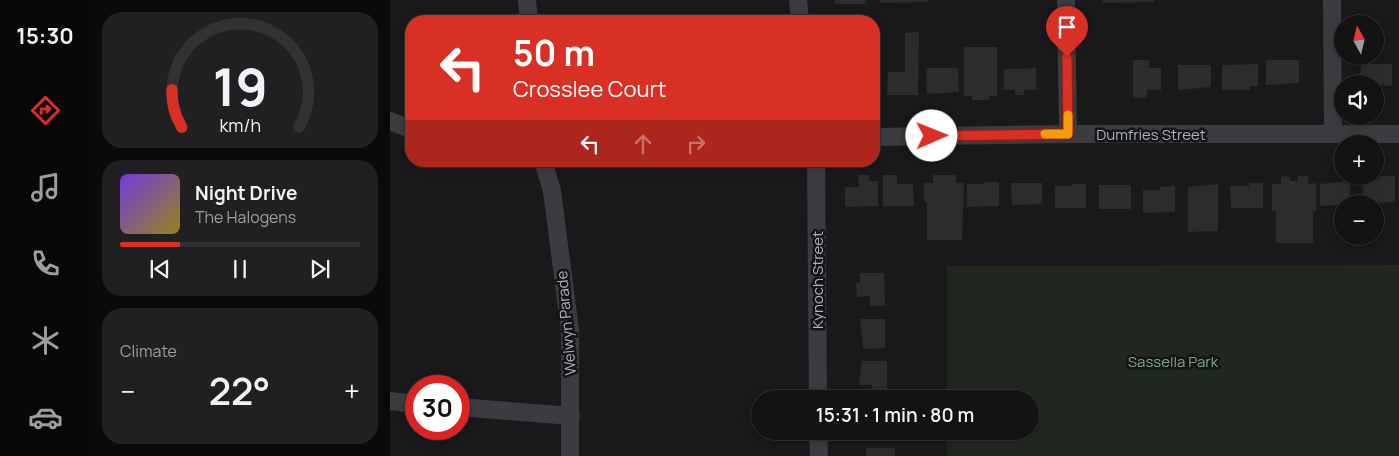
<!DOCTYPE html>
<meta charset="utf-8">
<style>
:root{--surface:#131314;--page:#202022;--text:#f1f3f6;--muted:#9d9ea0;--line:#323234;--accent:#d93025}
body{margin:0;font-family:Manrope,sans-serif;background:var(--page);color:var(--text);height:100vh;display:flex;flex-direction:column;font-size:19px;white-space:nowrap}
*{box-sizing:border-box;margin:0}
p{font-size:16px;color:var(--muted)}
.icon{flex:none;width:28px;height:28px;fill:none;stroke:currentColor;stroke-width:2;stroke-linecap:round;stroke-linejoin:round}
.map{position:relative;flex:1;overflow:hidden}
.panel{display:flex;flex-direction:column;gap:12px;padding:12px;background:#0a0a0b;width:300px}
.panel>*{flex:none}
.top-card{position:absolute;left:15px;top:15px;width:475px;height:152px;border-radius:20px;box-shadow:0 2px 8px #0003,0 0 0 1px var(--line);background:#d93025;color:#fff;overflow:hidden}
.needle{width:32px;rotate:352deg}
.fabs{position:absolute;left:944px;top:15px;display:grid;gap:10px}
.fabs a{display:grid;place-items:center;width:50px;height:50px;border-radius:50%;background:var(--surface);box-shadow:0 2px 8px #0003,0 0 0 1px var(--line);font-size:25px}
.speed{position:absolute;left:15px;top:375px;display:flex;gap:10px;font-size:25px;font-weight:700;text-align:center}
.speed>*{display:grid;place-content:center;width:65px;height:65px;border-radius:50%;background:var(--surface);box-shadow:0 2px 8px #0003,0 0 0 1px var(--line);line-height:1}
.speed .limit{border:8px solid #d22;background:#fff;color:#111}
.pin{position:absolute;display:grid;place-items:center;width:42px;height:42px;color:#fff;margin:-51px -21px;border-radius:50% 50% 50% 0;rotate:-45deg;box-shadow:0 0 5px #0007}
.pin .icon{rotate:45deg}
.me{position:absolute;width:55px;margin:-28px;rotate:89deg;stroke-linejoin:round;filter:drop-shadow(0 0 4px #0008)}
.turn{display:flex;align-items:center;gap:18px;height:105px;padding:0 25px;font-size:22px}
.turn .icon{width:65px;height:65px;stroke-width:2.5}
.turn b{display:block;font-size:35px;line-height:42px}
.lanes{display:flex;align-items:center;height:48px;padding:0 25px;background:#0003;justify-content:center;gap:25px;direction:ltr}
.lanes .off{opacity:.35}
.big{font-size:38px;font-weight:600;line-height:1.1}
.panel .widget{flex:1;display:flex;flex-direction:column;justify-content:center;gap:8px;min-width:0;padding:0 18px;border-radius:20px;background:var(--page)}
.panel .dial{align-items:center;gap:0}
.dial svg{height:130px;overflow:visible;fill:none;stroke:var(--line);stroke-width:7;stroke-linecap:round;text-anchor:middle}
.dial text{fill:var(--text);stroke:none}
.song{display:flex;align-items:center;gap:15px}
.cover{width:60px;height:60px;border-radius:8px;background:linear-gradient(135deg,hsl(260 70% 55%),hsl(50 70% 35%))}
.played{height:5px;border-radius:2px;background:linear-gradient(90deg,var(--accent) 25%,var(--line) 25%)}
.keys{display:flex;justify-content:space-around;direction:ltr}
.heat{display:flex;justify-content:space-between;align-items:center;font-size:28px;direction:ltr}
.trip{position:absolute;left:361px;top:390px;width:288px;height:50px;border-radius:25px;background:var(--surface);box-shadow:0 2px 8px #0003,0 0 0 1px var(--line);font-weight:600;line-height:50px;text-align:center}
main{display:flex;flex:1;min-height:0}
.dock{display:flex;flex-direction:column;width:90px;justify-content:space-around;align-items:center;background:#080808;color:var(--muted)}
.dock .icon{width:35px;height:35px}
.dock .active{color:var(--accent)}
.dock b{font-size:22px;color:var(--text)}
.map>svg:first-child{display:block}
.green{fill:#1f271e}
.building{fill:#2c2c2f}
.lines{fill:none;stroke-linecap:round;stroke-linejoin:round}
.minor{stroke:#3a3c40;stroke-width:18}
.route-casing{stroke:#8d1f18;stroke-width:12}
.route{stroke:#d93025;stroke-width:9}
.slow{stroke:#f59e0b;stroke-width:9}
.labels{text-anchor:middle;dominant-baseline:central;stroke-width:5;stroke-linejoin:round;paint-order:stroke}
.street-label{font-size:15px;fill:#abb3bb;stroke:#141416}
.park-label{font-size:15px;fill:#85a781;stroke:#141416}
</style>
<main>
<nav class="dock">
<b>15:30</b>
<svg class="icon active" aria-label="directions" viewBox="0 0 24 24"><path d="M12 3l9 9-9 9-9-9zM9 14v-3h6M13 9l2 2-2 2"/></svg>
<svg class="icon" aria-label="music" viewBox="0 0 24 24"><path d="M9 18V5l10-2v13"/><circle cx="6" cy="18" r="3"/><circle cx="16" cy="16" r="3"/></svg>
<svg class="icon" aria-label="phone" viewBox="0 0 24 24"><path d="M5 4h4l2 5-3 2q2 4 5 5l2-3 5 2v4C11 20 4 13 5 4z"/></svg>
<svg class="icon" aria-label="climate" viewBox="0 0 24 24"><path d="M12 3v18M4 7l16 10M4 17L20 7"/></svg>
<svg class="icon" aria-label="car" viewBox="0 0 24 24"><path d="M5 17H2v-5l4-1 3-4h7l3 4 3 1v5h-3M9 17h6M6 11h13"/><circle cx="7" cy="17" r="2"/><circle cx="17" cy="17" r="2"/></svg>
</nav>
<section class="panel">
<div class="widget dial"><svg viewBox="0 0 100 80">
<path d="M14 69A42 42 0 1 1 86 69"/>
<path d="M14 69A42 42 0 0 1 8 46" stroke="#d93025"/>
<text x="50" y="56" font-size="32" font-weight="700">19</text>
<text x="50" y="72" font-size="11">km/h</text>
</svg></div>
<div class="widget">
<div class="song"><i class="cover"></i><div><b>Night Drive</b><p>The Halogens</p></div></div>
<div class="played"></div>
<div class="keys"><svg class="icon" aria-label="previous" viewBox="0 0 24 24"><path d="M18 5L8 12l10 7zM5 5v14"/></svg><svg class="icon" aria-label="pause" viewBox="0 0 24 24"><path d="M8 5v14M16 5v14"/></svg><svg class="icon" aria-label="next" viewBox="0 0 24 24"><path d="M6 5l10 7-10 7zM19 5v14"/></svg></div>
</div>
<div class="widget"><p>Climate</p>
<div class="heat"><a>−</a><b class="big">22°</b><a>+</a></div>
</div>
</section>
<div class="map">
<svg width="1009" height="456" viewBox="0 0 1009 456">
<rect width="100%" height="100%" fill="#19191b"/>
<path class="green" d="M1009,265v191h-452v-25h83v-32h-83v-133z"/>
<path class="building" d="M445,0h31v4h-31z
M490,0h48v2l-48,1z
M713,0h51v2l-51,1z
M484,24h2v25h-2z
M529,32l-1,63h-31l1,-23h17v-39z
M574,47h33v49h-8v4h-17v-4h-8z
M484,59h3l1,36h-4z
M743,60h16v8h12v22h-14v8h-14z
M876,60h33v23l-33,2z
M868,64v22h-8v4h-28v-25z
M971,64h31v22l-32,-2z
M788,65h33v22l-33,3z
M536,68h32l1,24 -32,2z
M646,68v22h-12v5h-9v-5h-11v-21z
M468,175h11v6h9v25l-33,1v-20h14z
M493,175h14v9h16l1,22h-31z
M543,175h23v8h8l-2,57h-35v-38h-3v-19h9z
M891,176l9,1v4h8v-5h10v8l8,-1v28h-3v32h-37v-32h-4v-27h9z
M990,176h15v26l-32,1v-24h17z
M960,181v23l-30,2v-22z
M594,182h15v24l-32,1v-23h16z
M621,183h31v21l-30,1z
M859,183h14v25h-32l-1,-22h19z
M682,184h14v24h-31v-22h17z
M828,184v47l-30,1v-45z
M709,185h32v24h-32z
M785,186v26l-32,1v-23h17v-3z
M470,273h24l1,33h-15v-10l-13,1 -1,-14h4z
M470,319h25v29l-22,1z
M472,361h25v33h-14l-1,-9h-13z
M476,431h23l1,6h-24z
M476,448h29v8h-29z"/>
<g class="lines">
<path class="minor" d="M137,0l2,21
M408,0l2,21
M676,0l2,134
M942,0l1,134
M0,121l21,8
M484,137l194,-3h331
M153,161l9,30 18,139v126
M426,161l2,238
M0,401l26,3
M69,407l112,9
M428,431l1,25"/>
</g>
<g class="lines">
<defs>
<path id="route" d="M542,136l136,-2 -1,-77"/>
</defs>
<use href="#route" class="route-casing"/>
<use href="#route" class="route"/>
<path class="slow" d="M655,134h23v-19"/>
</g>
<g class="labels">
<g class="street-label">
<text x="761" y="134">Dumfries Street</text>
<text transform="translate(427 280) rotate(-90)">Kynoch Street</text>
<text transform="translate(176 323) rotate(-95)">Welwyn Parade</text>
</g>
<g class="park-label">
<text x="783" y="361">Sassella Park</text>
</g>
</g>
</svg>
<div class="fabs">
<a><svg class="needle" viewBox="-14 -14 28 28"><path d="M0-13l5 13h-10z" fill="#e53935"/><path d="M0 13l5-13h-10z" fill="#9d9ea0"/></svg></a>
<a><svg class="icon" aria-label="sound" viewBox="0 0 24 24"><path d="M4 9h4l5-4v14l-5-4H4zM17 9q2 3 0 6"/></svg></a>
<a>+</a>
<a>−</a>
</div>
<div class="speed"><div class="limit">30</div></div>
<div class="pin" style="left:677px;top:57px;background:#d93025"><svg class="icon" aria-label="arrive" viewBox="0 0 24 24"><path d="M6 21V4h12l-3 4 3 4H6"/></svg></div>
<svg class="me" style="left:542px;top:136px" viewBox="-20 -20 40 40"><circle r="19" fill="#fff"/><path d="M0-13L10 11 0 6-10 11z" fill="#d93025"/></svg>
<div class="trip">15:31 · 1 min · 80 m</div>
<div class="top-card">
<div class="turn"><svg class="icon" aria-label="left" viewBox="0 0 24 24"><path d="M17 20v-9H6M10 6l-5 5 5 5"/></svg><div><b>50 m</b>Crosslee Court</div></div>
<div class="lanes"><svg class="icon" aria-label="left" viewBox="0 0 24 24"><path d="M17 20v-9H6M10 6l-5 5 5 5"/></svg><svg class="icon off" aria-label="ahead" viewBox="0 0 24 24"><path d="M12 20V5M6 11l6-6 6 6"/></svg><svg class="icon off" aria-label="right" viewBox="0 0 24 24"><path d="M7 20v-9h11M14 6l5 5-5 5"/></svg></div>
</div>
</div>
</main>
